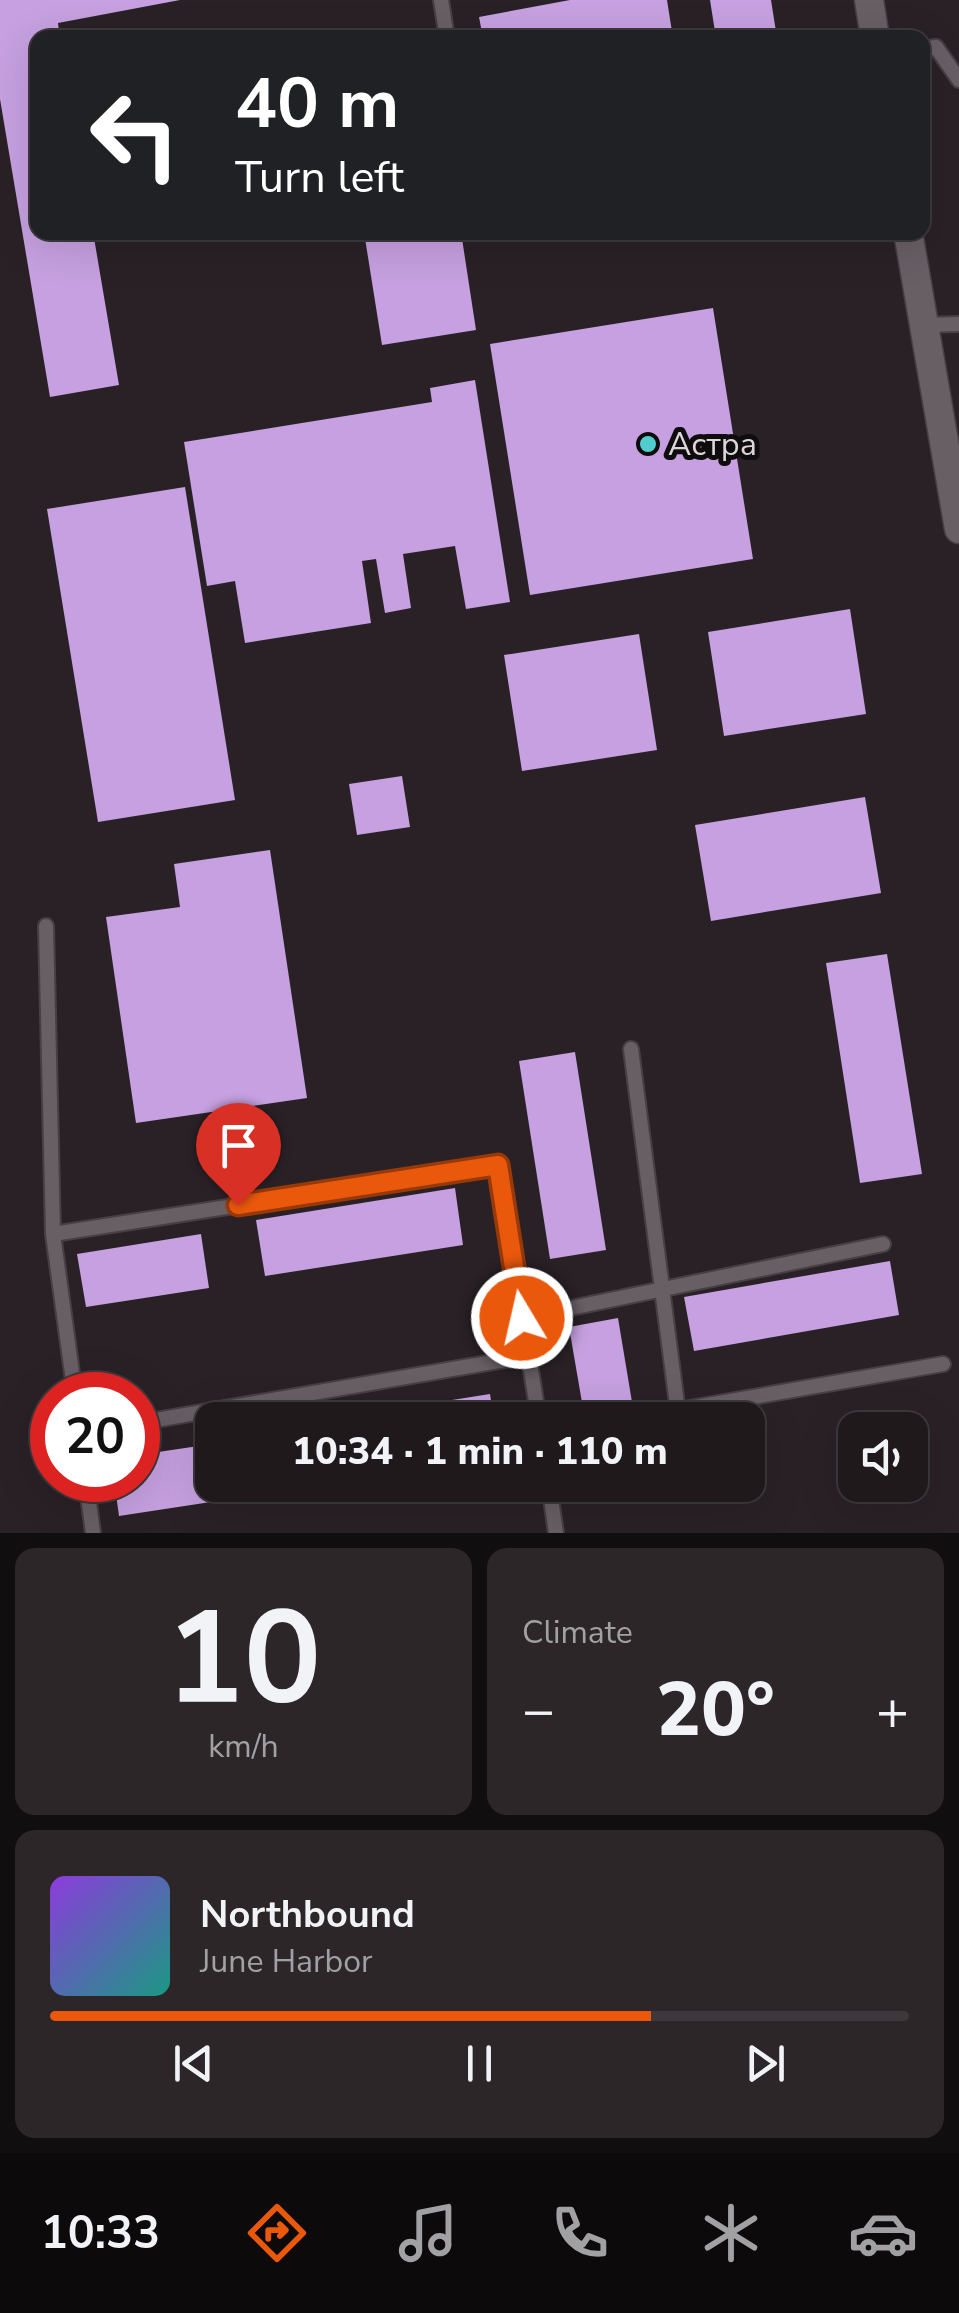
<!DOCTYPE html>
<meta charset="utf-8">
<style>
:root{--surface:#1f191c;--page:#2c2629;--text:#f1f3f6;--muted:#a1a0a3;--line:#3c383b;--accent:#ea580c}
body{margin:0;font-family:"Nunito Sans",sans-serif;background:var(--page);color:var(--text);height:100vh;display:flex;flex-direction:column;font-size:38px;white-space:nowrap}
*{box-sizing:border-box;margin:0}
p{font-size:32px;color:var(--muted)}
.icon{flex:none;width:55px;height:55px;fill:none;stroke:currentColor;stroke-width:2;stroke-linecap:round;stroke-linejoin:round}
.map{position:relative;height:1533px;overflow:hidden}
.panel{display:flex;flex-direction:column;gap:15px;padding:15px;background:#110e0f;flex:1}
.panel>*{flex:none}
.guide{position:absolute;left:30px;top:30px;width:900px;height:210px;border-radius:20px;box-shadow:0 10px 40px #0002,0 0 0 2px var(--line);background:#202124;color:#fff;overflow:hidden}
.controls{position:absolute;left:838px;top:1412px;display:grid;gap:20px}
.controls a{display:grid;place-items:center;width:90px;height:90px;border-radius:20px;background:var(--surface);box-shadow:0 10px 40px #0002,0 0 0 2px var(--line);font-size:50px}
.speed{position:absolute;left:30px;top:1372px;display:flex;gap:20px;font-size:50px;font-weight:700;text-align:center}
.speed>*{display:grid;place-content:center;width:130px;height:130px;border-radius:50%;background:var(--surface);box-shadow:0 10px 40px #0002,0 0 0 2px var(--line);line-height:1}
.speed .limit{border:15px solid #d22;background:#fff;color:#111}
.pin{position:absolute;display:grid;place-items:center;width:85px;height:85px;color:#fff;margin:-102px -42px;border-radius:50% 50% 50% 0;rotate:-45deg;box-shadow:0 0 10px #0007}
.pin .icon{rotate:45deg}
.me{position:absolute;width:110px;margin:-55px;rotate:351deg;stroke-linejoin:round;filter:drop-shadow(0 0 8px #0008)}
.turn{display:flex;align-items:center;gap:35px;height:210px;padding:0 40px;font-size:45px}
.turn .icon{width:130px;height:130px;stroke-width:2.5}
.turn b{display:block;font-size:70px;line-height:85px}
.big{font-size:75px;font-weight:800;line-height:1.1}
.panel .widget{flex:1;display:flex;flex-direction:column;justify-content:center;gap:15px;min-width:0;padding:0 35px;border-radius:20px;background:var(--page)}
.panel .dial{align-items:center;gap:0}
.dial b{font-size:130px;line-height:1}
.song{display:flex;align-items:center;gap:30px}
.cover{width:120px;height:120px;border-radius:15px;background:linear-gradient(135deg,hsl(270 70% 55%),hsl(170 70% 35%))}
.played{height:10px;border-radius:5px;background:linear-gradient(90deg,var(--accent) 70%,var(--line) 70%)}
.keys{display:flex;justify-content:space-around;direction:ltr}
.heat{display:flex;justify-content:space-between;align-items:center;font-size:55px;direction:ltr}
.panel .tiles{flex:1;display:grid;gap:15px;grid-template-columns:1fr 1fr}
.widget:last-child{grid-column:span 2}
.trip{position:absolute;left:195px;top:1402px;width:570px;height:100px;border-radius:20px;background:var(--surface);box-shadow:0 10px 40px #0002,0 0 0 2px var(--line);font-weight:800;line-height:100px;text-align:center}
.menu{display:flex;height:160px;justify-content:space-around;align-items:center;background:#0c0a0b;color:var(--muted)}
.menu .icon{width:70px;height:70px}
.menu .on{color:var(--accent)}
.menu b{font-size:45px;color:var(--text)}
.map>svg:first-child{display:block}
.building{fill:#c6a0e0}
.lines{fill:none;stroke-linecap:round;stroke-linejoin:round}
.service-casing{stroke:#463f44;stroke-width:18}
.secondary-casing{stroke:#463f44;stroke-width:31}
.service{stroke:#685f65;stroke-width:14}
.secondary{stroke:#685f65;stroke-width:28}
.route-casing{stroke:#983908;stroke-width:25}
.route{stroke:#ea580c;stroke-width:18}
.poi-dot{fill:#52cdcf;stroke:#0f0c0e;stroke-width:4}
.labels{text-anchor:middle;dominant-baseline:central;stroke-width:10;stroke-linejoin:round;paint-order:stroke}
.poi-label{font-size:32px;fill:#dcd6da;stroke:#0f0c0e;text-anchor:start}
</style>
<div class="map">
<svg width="959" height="1533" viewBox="0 0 959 1533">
<rect width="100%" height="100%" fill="#292126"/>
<path class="building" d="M0,0h180l-122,23 2,15h-22v194h55l26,153 -69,12 -50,-298z
M570,0h97l6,38h-190l-4,-21z
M710,0h61l6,38h-61z
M364,232h97l15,98 -94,15z
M713,308l40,251 -223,36 -40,-251z
M475,380l35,222 -44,7 -11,-63 -52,8 8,54 -26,5 -9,-54 -14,2 9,62 -126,20 -10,-62 -28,5 -23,-144 248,-40 -2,-14z
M185,487l50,313 -137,22 -51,-313z
M850,609l16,105 -142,22 -16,-104z
M639,634l18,116 -135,21 -18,-116z
M402,776l8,51 -53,8 -8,-51z
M865,797l16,96 -170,28 -16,-96z
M270,850l37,248 -171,25 -30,-206 74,-10 -6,-43z
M887,954l35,220 -62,9 -34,-220z
M575,1052l31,198 -56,9 -31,-198z
M455,1188l8,57 -198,31 -9,-56z
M201,1234l8,54 -123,19 -9,-53z
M890,1261l9,54 -205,36 -10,-54z
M618,1318l17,102h-50l-16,-93z
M490,1394l4,26h-156v-2z
M212,1444v41h23l2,13 -118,18 -5,-36h24v-25z"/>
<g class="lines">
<defs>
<path id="service" d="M441,0l6,38
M922,49l14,-2 23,33
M924,325l35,-1
M46,926l7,308
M631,1049l48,371
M522,1318l361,-74
M75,1395l-22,-161 445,-69 41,255
M678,1410l265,-46
M138,1423l390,-67
M86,1480l7,53
M549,1485l7,48"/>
<path id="secondary" d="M869,0l6,38
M908,232l51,297"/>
</defs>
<use href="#service" class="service-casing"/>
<use href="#secondary" class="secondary-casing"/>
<use href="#service" class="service"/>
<use href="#secondary" class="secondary"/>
</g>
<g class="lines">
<defs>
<path id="route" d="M238,1205l260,-40 24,153"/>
</defs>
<use href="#route" class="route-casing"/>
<use href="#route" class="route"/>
</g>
<circle class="poi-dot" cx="648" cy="444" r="10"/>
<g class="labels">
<g class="poi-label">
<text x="668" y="444">Астра</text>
</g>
</g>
</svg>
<div class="controls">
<a><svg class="icon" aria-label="sound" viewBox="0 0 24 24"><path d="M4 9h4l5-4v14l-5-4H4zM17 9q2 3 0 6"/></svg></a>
</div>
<div class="speed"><div class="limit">20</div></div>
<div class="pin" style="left:238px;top:1205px;background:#d93025"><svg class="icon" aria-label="arrive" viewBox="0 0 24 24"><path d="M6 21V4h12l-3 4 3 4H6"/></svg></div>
<svg class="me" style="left:522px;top:1318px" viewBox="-20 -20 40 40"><circle r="17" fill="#ea580c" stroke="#fff" stroke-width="3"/><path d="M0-11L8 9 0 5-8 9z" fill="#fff"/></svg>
<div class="trip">10:34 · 1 min · 110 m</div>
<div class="guide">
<div class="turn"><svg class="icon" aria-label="left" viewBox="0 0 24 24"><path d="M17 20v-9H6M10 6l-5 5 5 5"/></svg><div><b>40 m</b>Turn left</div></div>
</div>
</div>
<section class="panel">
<div class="tiles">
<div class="widget dial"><b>10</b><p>km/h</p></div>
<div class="widget"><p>Climate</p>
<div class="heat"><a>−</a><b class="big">20°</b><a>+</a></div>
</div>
<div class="widget">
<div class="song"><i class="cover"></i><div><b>Northbound</b><p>June Harbor</p></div></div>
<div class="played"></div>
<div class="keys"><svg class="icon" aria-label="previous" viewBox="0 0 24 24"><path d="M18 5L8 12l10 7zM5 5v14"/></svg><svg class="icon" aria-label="pause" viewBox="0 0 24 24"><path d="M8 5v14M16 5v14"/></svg><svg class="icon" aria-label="next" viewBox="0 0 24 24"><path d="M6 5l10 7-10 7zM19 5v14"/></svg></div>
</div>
</div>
</section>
<nav class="menu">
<b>10:33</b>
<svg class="icon on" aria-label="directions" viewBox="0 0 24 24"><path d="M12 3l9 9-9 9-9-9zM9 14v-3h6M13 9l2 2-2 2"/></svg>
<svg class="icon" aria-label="music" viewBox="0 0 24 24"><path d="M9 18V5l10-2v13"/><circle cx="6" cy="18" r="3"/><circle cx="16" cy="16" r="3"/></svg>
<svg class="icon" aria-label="phone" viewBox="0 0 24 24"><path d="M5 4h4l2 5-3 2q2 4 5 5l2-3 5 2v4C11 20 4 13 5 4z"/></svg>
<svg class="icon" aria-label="climate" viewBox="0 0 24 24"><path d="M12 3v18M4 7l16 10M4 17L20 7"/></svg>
<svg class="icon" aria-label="car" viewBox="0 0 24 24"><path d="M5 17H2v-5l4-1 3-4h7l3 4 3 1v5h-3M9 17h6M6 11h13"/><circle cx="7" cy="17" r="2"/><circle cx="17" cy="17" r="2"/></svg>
</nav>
